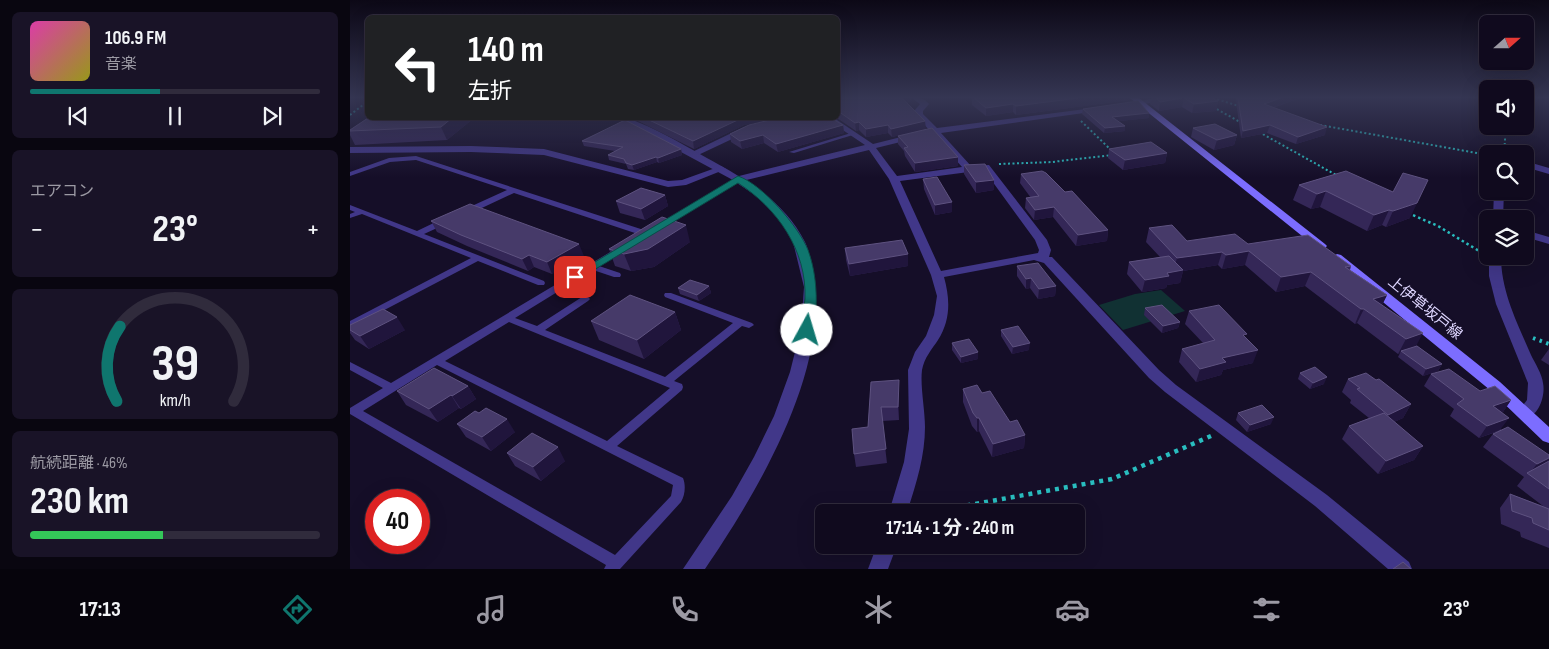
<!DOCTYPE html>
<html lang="ja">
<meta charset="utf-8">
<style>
:root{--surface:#100a1e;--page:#191327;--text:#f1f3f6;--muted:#9c9aa4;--line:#302b3c;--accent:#0f766e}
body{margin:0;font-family:"Sofia Sans Condensed","Noto Sans JP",sans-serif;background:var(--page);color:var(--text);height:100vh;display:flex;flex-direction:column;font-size:19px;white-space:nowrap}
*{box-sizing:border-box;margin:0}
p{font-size:16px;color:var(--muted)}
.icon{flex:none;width:28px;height:28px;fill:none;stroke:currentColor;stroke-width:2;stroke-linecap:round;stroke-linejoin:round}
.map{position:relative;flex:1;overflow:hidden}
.panel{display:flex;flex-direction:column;gap:12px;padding:12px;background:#090610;width:350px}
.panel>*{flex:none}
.hud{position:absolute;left:15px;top:15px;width:475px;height:105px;border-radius:8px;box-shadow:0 5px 20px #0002,0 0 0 1px var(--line);background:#202124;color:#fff;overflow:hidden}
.needle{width:32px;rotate:69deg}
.controls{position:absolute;left:1129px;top:15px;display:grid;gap:10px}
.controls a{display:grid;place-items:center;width:55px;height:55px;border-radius:8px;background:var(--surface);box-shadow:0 5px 20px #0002,0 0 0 1px var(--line);font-size:25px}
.speed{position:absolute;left:15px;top:489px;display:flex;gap:10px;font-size:25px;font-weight:700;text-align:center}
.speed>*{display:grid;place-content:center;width:65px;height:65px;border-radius:50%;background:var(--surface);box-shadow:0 5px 20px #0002,0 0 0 1px var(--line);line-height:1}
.speed .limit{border:8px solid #d22;background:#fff;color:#111}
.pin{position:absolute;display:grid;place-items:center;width:42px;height:42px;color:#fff;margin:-21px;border-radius:10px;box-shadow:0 2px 8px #0006}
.me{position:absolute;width:55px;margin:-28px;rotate:6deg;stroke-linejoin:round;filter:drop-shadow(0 0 4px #0008)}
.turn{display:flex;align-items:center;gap:18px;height:105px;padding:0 20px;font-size:22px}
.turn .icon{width:65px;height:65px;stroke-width:2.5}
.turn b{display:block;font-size:35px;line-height:42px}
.big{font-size:38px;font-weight:700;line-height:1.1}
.panel .widget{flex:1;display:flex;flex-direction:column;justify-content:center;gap:8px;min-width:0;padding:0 18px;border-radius:8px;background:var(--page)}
.panel .dial{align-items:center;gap:0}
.dial svg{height:130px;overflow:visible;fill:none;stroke:var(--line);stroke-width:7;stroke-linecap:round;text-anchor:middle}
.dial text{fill:var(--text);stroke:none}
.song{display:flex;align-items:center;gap:15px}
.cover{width:60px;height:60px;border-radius:8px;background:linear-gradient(135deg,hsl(320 70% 55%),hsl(60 70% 35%))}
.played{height:5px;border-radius:2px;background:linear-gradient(90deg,var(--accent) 45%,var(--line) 45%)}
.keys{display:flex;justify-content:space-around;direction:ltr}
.heat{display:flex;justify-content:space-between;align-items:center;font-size:28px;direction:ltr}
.charge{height:8px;border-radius:4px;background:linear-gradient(90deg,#34c759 46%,var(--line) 0)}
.trip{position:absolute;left:465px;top:504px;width:270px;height:50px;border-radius:8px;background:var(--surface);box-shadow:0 5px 20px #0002,0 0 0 1px var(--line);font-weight:700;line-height:50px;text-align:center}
.tab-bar{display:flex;height:80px;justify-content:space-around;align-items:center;background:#06040c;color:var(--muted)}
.tab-bar .icon{width:35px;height:35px}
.tab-bar .active{color:var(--accent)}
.tab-bar b{font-size:22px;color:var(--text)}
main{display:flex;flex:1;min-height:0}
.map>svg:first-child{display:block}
.green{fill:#113133}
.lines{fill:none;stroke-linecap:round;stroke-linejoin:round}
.path-far3{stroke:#29bdbf;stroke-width:2;stroke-dasharray:2 2.5;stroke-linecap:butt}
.path-far2{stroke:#29bdbf;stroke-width:2.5;stroke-dasharray:2.5 3;stroke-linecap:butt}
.path-far1{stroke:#29bdbf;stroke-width:4;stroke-dasharray:2.5 4.5;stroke-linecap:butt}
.path{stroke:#29bdbf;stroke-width:4.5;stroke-dasharray:4 5;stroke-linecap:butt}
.service{fill:#413789;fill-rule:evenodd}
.minor{fill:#413789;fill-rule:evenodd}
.tertiary{fill:#413789;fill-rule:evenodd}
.secondary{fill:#7c6dff;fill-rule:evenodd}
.wall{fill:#342757}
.shaded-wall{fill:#20153c}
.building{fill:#463a69;stroke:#5e5280}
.route{fill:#0f766e;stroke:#0a4d48}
.labels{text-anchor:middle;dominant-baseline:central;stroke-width:5;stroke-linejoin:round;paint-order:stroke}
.street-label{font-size:15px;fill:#ded6ff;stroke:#150e28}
</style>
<main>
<section class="panel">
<div class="widget">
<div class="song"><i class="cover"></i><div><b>106.9 FM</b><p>音楽</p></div></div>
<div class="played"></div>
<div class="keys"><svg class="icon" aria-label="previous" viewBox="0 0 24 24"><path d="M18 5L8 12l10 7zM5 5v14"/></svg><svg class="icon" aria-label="pause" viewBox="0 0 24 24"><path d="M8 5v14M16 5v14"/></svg><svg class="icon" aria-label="next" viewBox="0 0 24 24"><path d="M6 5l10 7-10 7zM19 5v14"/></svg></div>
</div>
<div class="widget"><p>エアコン</p>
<div class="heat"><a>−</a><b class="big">23°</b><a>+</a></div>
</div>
<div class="widget dial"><svg viewBox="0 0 100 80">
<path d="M14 69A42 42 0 1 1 86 69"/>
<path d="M14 69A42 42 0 0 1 16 23" stroke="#0f766e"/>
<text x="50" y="56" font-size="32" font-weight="700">39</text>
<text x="50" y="72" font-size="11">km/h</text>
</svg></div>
<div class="widget"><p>航続距離 · 46%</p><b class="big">230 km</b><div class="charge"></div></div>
</section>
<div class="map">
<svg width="1199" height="569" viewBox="0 0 1199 569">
<rect width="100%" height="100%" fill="#150e28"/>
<path class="green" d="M811,290l24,21 -62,19 -24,-25 36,-11z"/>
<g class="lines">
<path class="path-far3" d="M863,98l26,8
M863,107l27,15
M0,115l18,-14
M731,121l30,29
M970,125l168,30
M909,132l77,43
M1154,154l2,-28
M649,164l53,-2 60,-7"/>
<path class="path-far2" d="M1058,213l30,13 46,28"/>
<path class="path-far1" d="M1183,338l16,6"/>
<path class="path" d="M581,512l181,-33 99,-43"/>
<path class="service" d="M501,133l5,1 -62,19 -5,-1z
M66,156l234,76 1,2 -1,2h-6l-130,-43 -45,21h-6v-4l44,-20 -91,-30 -26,2 -40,14v-4l39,-14z
M388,177l3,2 -1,1 -76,47h-3l-4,-2z
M0,205l67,26 25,-12h6l1,2 -1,2 -24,11 120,47 1,2 -1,2h-6l-60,-24 -128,67v-7l121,-63 -109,-44 -12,4v-4l5,-2 -5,-2z
M267,248h6l1,2 -25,16 21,7 1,2 -1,2h-6l-21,-7 -78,48 22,8 45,-29h6l2,2 -2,2 -43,29 120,47 68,-54 -68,-26 -1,-2 1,-2h6l81,30 2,2 -5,3 -7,-2 -68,55 8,3 1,3 -1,3 -65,56 66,32c3,7 2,18 -2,24l-61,67h-16l2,-4 -256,-151v-6l33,-20 -33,-18v-8l41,21zM159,322l161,66 -63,53 -162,-80zM87,365l236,120 -2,11 -56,59 -252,-144z"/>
<path class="minor" d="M562,98c7,0 12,0 17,6l-6,7v3l14,14 164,-21 1,2 -4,2 -157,22 30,33 18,-1 58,75 4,10 -2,7h3l107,113 17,15 151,110 82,67 3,7h-24l-73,-63 -150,-114 -16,-14 -105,-115 -10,-3 -90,17c6,22 7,42 -6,63 -6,9 -14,18 -16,30 -2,16 3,40 3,57 0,29 -9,58 -18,85h-18l15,-50 5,-33 -1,-59 7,-18 11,-16 8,-21 3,-19 -6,-21 -42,-96 -20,-29 -131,32 -5,-3 2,-2 130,-32 -40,-27h9l39,26 56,-14 -14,-16v-4l5,-6zM583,134l29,33 -65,9 -21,-28zM634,170l51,70 4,10 -1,3 -97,18 -41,-90z
M806,98h22l-50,9 -4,-2 4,-2z
M394,127l3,1v4l-51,24 -3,1 -5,-3z
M121,146l73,3 124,32 14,-1 39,-14 5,3 -40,16 -18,2 -124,-32 -73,-3 -121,1v-6z
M1175,161l24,7v6l-24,-7z
M1144,191h10l-1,28h-10z
M1175,230l24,7v7l-24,-7z
M1139,256h12c0,36 16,66 30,99 4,8 11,19 12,28 3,14 -6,40 -24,34l-2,-4 10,-13 1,-17 -32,-79 -7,-28z
M527,545h20l-9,24h-20z"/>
<path class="tertiary" d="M268,118c18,-3 79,35 98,45 36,20 70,41 89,79 4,8 5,17 7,25 22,98 -54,224 -107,302h-22l49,-73 22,-39 20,-41 16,-44 11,-44 3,-41 -11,-45 -14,-23 -21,-22 -27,-18z"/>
<path class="secondary" d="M780,98h9l186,146 2,2 -2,2h-8z
M987,254l4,1 159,127 49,45v16l-6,-2 -53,-51 -157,-129 -2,-3z"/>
</g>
<path class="wall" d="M488,98h73v3l-4,2 19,26 -34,8 -4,-4 -22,4 -7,-7 -3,1 -19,-13h1z
M622,98h157v2l-113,15 -3,-3 -27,4 -14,-11z
M801,98h61l6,3 -2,10 -24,2 -10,-6 -23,4 -9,-7z
M886,98h64l-27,10 52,27 -29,9 -29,-11 -26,5 -5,-37z
M733,109l66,9 -31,3 7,5v5l-21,2 -22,-19z
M124,118l-27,22 -92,5 -5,-10v-5z
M285,118h196l12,7 1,8 -66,19 -14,-9 -22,6 -11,-7 -1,-8 42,-15 -28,6 -50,24 -58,-29z
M843,128l44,7 -3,10 -20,5 -23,-13z
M548,136l60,30 -43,6 -10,-16 -1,-5 -6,-7z
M232,141l99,8 1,6 -23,8 -2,-1 -23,8 -6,-1 -2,-5 -17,-4 -1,-5 7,-4 -31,-5z
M759,149l58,4 -2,10 -42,7 -15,-12z
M614,165l30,15v10l-18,3 -12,-19z
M996,171l64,47 -24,9 -4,-2 -15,6 -47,-24 -9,2 -18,-9 6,-15z
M671,174l44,18 43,38 -1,11 -31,5 -23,-29 -19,3 -9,-12 1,-10h5l-11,-15z
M573,179l29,23v10l-17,3 -11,-26z
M315,195l3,11 -23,14 -25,-7 -4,-12z
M81,221l153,35 -32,18 -18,-7 -6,4 -61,-25 -30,-14z
M799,228l38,13 61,3 103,22 -1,4 37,25 -5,10 35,41 25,18 -4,7 -15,5 -25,-19 2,-4 -2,1 -41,-31 -2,1 -50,-38 -29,6 -31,-27 -23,4 -4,-4 -35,6 -3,12 -13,2 -1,3 -24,4 -15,-18 2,-12 31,-5 -14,-15z
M340,242l-36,25 -23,4 -16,-5 -6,-17z
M495,248l63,18 -58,10 -4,-16z
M667,266l39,20 -1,10 -17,3 -8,-11 -4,1 -9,-13z
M359,286l2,7 -12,8 -19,-7 -2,-6z
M795,308l35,14 -2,6 -16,5 -18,-18z
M839,311l57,27 7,25 -30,7 -2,5 -25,7 -17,-20 3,-13 21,-6 -18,-19z
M325,312l6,18 -37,29 -45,-19 -8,-19z
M0,325l55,5 -36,19 -14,-9 -5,-7z
M651,330l28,20 -17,4 -11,-18z
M602,343l26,9v7l-17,4 -9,-13z
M1199,349v16l-8,-5z
M950,373l24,11 -14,5 -12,-10z
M1081,374l49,17 31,9 -8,12 -2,1v17l46,32 2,-1v87l-28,-11 -1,-5 -19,-8 -1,-16 10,-14 33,12 -26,-20 7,-9 -41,-30 10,-13 6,-3 -20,7 -29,-22 4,-7 -30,-23z
M998,379l28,1 35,24 -8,14 -9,4 29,24 -9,14 -36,14 -36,-35 7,-13 20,-8 -19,-15 1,-3 -9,-8z
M521,382l28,12v26l-17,1 5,42 -31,4 -2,-13 14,-27z
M118,386l8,13 -15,10 -2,-1 -21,14 -32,-17 -9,-14z
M613,389l19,4 28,29 15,13 -1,13 -32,9 -13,-26 -2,1 -5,-6 -9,-24z
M888,413l33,11 -24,8 -11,-12z
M107,424l58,8 -24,19 -25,-14z
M157,453l58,8 -24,20 -26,-15z"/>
<path class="shaded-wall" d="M551,98h10v3l-10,3z
M728,98h51v2l-113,15v-9z
M834,98l-2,9 -23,4 1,-9z
M931,98h19l-38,13 2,-7z
M868,101l-2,10 -24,2 2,-9z
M663,104v8l-27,4v-8z
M799,113v5l-38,4 1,-5z
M102,118h22l-27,22 -6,-13z
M392,118h37l-35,7 -50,24 -1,-8z
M575,121l1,8 -34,8 -1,-8z
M509,122v8l-3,1 -1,-8z
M493,125l1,8 -66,19 -2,-8z
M538,125v8l-22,4v-8z
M920,125l-3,8 -26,5 2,-7z
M775,126v5l-21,2 1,-5z
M977,127l-2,8 -29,9 2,-7z
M413,135l1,8 -22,6 -2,-8z
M887,135l-3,10 -20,5 3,-10z
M331,149l1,6 -23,8 -1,-5z
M817,153l-2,10 -42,7 2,-10z
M306,157l1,5 -23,8 -2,-5z
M608,157v9l-43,6v-9z
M644,180v10l-18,3v-11z
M976,191l-6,16 -9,2 6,-15z
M315,195l3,11 -23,14 -4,-11z
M1071,195l-11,23 -24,9 7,-16z
M602,202v10l-17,3v-10z
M704,207l-1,10 -19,3 1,-10z
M1039,210l-7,15 -15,6 7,-16z
M336,225l4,17 -36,25 -23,4 -7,-17z
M758,230l-1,11 -31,5 2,-11z
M229,244l5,12 -32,18 -5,-12z
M899,251l-4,14 -23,4 4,-14z
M872,252l-4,13 -35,6 -3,12 -13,2 -1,3 -24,4 3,-12 22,-7 6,-1 4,-14z
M558,254v12l-58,10 -1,-12z
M179,255l5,12 -6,4 -6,-12z
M961,272l-6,14 -29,6 5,-15z
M681,278l-1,10 -4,1v-10z
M359,286l2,7 -12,8 -2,-6z
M706,286l-1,10 -17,3 1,-10z
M1037,295l-7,14 -7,-10z
M1011,309h3l-7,14 -2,1z
M325,312l6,18 -37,29 -7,-19z
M47,317l8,13 -36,19 -9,-13z
M830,322l-2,6 -16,5 1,-7z
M1073,333l-8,15 -14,3 -1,2 -2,1 8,-15z
M680,343l-1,7 -17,4 1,-7z
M908,350l-5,13 -30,7 -2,5 -25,7 4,-13 22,-11z
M628,352v7l-17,4v-6z
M1092,364l-4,7 -15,5 3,-7z
M977,377l-3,7 -14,5 3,-6z
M549,380v40l-1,-13z
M118,386l8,13 -15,10 -9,-13z
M101,395l8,13 -21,14 -9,-13z
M1161,400l-8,12 -18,6 8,-12z
M1061,404l-8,14 -22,10 7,-13z
M924,417l-3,7 -24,8 3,-7z
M627,418h2v13l-2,1z
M1159,418l-9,12 -21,8 8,-12z
M157,419l8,13 -24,19 -9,-14z
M675,435l-1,13 -32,9 1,-13z
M1073,446l-9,14 -36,14 8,-13z
M208,447l7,14 -24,20 -8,-14z
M1199,458v2l-8,10 -12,4 8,-10z"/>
<path class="building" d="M488,98h64l23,23 -34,8 -3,-4 -22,4 -7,-7 -4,1 -17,-12z
M624,98h104l-62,8 -3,-2 -27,4z
M806,98h26l-22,4z
M834,98h28l6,3 -24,3z
M888,98h43l-17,6 63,23 -29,10 -28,-12 -27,6z
M788,101l11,12 -37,4 13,9 -20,2 -22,-19z
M18,118h84l-11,9 -91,4v-1z
M295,118h97l-49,23z
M428,118h53l12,7 -67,19 -13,-9 -23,6 -10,-7 19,-9z
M275,120l56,29 -23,9 -2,-1 -24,8 -6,-2 -2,-4 -16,-4 15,-8 -41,-6z
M865,124l22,11 -20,5 -24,-12z
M582,128l26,29 -43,6 -11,-15 4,-1 -10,-11z
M801,142l16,11 -42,7 -16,-11z
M635,164l9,16 -18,2 -12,-17z
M692,171l4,2 19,19 7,-1 36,39 -30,5 -24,-28 -19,3 -9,-12 13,-2 -18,-22z
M996,171l47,21 10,-19 25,7 -11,23 -24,8 -4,-1 -15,5 -48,-24 -9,3 -18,-9z
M587,177l15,25 -17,3 -12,-26z
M291,188l24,7 -24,14 -25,-8z
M120,204l109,40 -32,18 -18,-7 -7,4 -61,-24 -30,-14z
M312,217l24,8 -38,24 -24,5 -15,-5z
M822,225l15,16 48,-7 13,10 60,-9 43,31 -6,1 42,28 -14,4 50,34 -17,6 -42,-30h-3l-50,-37 -30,5 -32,-26 -23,4 -4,-3 -45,6 -28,-30z
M552,240l6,14 -59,10 -4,-16z
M819,256l14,14 -16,3 2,3 -24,4 -16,-18z
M688,263l18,23 -17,3 -8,-11 -5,1 -9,-13z
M340,280l19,6 -12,9 -19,-7z
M280,295l45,17 -38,28 -46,-19z
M812,305l18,17 -17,4 -18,-18z
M869,305l28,29 -4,1 15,15 -36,8 4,4 -26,7 -18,-20 33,-9 -26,-29z
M33,309l14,8 -37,19 -10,-6v-5z
M668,326l12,17 -17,4 -12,-17z
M619,339l9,13 -17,5 -9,-14z
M1067,346l25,18 -16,5 -25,-18z
M965,367l12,10 -14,6 -13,-10z
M84,368l34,18 -16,10 -1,-1 -22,14 -32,-18z
M1099,369l31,22 15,-5 16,14 -18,6 16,12 -22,8 -30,-22 7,-5 -33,-25z
M1016,373l10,7 3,-1 32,25 -23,11 -31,-26 3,-1 -12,-9z
M549,380l-1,27h-17l5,42 -32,5 -2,-25 16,-2 3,-45z
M627,385l5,8 8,-2 20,31 7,-2 8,15 -32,9 -14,-26h-2l-4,-5 -10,-24z
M912,405l12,12 -24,8 -12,-12z
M136,408l21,11 -25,18 -25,-13 18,-13 4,2z
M1034,413l39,33 -37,15 -37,-35z
M1158,427l41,28v3l-12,6 -44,-30z
M182,433l26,14 -25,20 -26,-14z
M1199,461v28l-22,-16z
M1160,494l39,15v21l-16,-7 -1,-5 -20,-7z
M1053,562l8,7h-18z"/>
<linearGradient id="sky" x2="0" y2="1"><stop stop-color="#0c0816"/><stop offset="0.55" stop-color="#353653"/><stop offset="1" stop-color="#353653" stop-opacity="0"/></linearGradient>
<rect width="1199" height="178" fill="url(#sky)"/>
<path class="route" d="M388,176c24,8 61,51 70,74 7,19 9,40 8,60 -1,8 -1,16 -4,23l-5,1 -6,-4c1,-10 3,-21 4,-31 2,-49 -28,-91 -67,-116l-159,96h-8l-1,-2z"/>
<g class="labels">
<g class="street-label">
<text transform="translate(1075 308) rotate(39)">上伊草坂戸線</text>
</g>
</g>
</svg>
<div class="controls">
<a><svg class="needle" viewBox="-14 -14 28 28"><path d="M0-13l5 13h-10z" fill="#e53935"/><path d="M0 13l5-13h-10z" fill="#9c9aa4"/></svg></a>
<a><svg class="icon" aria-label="sound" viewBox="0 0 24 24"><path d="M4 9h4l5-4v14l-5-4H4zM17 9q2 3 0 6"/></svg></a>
<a><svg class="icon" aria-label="search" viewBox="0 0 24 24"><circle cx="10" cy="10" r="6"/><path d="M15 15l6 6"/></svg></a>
<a><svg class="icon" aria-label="layers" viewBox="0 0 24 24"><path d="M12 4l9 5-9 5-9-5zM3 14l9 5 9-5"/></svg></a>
</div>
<div class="speed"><div class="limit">40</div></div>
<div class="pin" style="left:225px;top:277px;background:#d93025"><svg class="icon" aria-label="arrive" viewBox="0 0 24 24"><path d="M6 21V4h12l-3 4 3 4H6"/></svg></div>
<svg class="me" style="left:457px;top:330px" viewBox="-20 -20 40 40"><circle r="19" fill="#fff"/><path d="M0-13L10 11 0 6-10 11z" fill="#0f766e"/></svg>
<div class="trip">17:14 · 1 分 · 240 m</div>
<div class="hud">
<div class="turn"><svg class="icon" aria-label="left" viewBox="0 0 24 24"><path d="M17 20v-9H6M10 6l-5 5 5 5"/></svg><div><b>140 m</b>左折</div></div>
</div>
</div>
</main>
<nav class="tab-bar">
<b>17:13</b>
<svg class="icon active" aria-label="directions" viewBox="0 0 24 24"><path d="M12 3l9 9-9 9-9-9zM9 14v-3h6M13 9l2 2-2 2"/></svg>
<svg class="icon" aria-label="music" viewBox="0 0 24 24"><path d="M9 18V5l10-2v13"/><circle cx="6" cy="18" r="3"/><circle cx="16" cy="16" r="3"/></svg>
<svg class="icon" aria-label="phone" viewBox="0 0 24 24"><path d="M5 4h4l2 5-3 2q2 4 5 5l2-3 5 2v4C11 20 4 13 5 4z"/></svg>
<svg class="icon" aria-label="climate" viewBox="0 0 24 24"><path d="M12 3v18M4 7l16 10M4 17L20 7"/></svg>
<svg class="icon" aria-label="car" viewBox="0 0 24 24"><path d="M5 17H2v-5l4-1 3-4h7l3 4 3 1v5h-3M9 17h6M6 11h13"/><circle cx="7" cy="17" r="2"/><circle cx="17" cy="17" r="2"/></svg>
<svg class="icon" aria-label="filters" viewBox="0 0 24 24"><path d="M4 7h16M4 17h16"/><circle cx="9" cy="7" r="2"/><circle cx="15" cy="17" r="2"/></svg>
<b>23°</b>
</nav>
